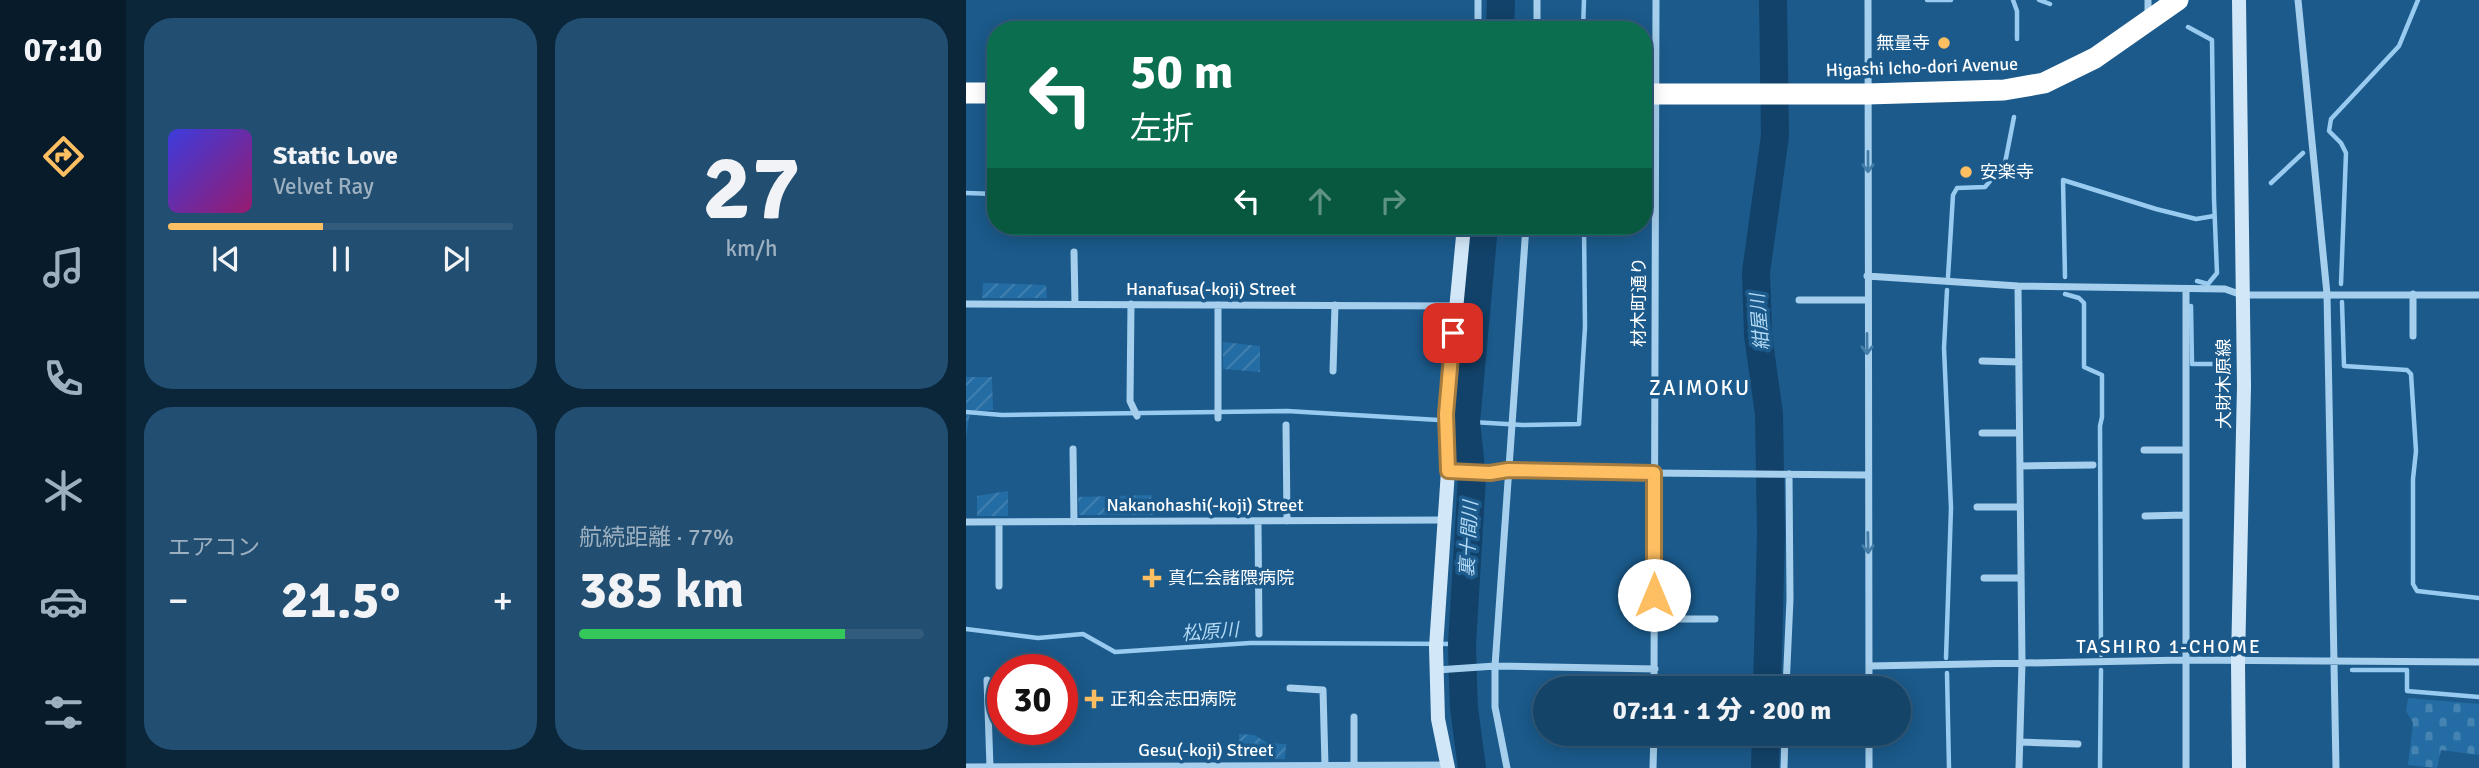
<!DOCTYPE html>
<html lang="ja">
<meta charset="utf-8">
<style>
:root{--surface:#144468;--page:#214e71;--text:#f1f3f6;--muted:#9db0c0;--line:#335c7c;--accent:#febe62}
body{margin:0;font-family:Signika,"Noto Sans JP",sans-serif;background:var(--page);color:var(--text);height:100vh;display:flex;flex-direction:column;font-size:26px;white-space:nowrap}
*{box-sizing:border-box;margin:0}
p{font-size:23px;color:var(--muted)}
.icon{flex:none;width:38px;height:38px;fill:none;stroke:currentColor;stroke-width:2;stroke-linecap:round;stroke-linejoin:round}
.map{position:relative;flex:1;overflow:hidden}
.drawer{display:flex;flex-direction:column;gap:18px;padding:18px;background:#0b2539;width:840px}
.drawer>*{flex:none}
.banner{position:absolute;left:21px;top:21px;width:665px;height:214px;border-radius:28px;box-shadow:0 4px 18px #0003,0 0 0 2px var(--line);background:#0b6e4f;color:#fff;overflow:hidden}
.speed{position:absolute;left:21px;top:654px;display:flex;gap:14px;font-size:35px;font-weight:700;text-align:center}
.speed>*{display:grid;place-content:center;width:91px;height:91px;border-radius:50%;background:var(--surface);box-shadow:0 4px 18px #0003,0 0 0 2px var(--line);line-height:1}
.speed .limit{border:10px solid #d22;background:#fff;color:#111}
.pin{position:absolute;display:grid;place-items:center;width:60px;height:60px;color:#fff;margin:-30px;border-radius:14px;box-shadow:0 4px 10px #0006}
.me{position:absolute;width:77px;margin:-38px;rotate:0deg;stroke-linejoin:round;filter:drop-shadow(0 0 5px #0008)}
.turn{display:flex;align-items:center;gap:24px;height:147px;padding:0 28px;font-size:32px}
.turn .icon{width:91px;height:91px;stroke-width:2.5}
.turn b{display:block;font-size:49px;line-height:60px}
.lanes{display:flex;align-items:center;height:66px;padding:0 28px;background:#0003;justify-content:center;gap:35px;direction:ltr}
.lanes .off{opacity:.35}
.big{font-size:52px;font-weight:800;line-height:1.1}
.drawer .widget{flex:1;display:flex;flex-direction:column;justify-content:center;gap:10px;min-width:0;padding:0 24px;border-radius:28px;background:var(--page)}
.drawer .dial{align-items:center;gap:0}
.dial b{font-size:91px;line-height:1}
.song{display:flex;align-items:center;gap:21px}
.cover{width:84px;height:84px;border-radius:10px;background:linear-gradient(135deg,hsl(240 70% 55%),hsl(320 70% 35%))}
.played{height:7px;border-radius:4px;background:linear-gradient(90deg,var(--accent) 45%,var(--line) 45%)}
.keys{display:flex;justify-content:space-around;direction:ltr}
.heat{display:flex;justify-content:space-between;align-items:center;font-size:38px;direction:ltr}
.charge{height:10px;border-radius:5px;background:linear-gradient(90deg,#34c759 77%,var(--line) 0)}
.drawer .tiles{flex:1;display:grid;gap:18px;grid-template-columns:repeat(2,1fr)}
.trip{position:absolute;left:567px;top:676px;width:378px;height:70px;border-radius:35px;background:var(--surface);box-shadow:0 4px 18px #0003,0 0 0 2px var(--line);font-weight:800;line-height:70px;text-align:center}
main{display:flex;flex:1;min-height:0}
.tab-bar{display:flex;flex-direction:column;width:126px;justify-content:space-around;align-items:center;background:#081b2a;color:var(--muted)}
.tab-bar .icon{width:49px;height:49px}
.tab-bar .selected{color:var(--accent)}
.tab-bar b{font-size:32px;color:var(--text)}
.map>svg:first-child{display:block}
.cemetery{fill:url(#cemetery-stones)}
.garden{fill:url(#garden-furrows)}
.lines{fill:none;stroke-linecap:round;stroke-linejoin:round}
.stream{stroke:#98cbef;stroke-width:4.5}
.river{stroke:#124269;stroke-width:28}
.street{stroke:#a5cfed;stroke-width:7}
.secondary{stroke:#d2e8f9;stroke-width:14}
.highway{stroke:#fff;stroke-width:21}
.oneway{stroke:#447da8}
.route-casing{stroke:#a57c40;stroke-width:18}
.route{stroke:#febe62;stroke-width:12}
.poi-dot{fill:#febe62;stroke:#1b5a8b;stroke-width:2.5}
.labels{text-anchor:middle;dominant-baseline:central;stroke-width:7;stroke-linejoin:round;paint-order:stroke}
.poi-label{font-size:18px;fill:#fff;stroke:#1b5a8b;text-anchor:start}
.street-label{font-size:18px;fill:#fff;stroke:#1b5a8b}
.water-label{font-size:19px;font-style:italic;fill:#b1d8f4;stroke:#1b5a8b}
.neighbourhood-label{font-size:19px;letter-spacing:2px;fill:#fff;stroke:#1b5a8b}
.quarter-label{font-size:21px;letter-spacing:2px;fill:#fff;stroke:#1b5a8b}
</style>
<main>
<nav class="tab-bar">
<b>07:10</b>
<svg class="icon selected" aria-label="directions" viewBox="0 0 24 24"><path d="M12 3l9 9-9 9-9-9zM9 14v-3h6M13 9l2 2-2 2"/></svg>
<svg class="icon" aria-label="music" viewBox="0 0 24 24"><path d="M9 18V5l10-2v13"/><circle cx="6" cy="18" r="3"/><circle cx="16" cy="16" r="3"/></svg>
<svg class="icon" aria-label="phone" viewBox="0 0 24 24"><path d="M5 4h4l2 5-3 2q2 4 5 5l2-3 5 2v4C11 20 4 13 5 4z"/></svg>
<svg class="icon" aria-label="climate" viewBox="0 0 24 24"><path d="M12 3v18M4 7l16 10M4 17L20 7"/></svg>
<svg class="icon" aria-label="car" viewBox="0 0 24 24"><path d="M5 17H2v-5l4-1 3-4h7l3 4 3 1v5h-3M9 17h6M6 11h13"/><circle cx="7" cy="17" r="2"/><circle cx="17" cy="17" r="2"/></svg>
<svg class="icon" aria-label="filters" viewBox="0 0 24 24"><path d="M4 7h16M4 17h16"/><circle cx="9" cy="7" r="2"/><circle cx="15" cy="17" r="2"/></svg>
</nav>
<section class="drawer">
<div class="tiles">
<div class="widget">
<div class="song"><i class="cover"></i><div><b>Static Love</b><p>Velvet Ray</p></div></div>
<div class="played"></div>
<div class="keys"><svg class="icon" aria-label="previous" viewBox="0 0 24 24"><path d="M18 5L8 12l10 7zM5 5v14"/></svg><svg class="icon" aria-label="pause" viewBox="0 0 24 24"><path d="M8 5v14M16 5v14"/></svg><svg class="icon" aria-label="next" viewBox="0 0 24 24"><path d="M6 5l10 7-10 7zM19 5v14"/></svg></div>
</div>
<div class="widget dial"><b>27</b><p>km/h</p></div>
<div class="widget"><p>エアコン</p>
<div class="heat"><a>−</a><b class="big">21.5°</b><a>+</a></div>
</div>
<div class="widget"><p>航続距離 · 77%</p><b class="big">385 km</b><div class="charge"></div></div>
</div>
</section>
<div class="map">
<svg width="1513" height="768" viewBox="0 0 1513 768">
<defs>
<pattern id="cemetery-stones" width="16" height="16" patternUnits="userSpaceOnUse" patternTransform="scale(1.75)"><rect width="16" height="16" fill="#246da4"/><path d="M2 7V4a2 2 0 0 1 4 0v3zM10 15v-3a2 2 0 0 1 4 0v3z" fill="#4583b2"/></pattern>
<pattern id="garden-furrows" width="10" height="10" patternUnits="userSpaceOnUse" patternTransform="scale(1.75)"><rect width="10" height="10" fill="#246da4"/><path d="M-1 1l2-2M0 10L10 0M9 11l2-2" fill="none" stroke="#4583b2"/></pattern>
</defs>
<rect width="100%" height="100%" fill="#1b5a8b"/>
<path class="cemetery" d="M1442,698l71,6v51l-38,-5 -4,18 -29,-3 5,-42 -7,-12z"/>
<path class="garden" d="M17,283l63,2 1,13h-65z
M257,342l37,4v26l-37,-3z
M0,377h26l1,33 -23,2 -4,25z
M42,491v25h-31v-20z
M185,495l2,20h-74l-1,-18z
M273,734l15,1 14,8 18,1 -1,15h-46z"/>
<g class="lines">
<path class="stream" d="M961,0h24
M1047,0l4,11v28
M1073,0l11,4
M1222,27l24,13 2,159 3,74 -9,11 -11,-3
M617,30l1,-30
M1305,183l32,-30
M0,193l30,1
M982,277l5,-82 4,-7 28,-1 20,-24 9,-46
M1099,277l-2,-97 93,29 40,10 18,-3
M1375,284l5,-131 -5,-10 -12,-12 2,-12 68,-73 19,-46
M1099,294l14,4 5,5v64l18,8v42l-2,9 1,229
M1376,302l2,64 63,4 4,4 5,77 -3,28v105l4,7 62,7
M1225,306l1,58h30
M0,412l36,3 285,-4 236,14 56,-1 6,-97 -1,-101
M0,629l72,9 45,-4 32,18 135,-9 212,1
M980,658l5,-150 -7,-160 3,-58
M1386,670h55v21l72,6
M981,673l2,95
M1134,768l1,-98"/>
<path class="river" d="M534,30l1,-30
M801,688l4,-154 -2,-120 -11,-79 -2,-63 19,-136 -2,-136
M506,768l-8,-60 -1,-27 -1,-37 10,-167 -6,-55 18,-196
M799,768l1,-35"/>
<path class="street" d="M902,0l1,688
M1182,0v17
M1332,0l29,294 9,474
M512,30v-30
M571,30v-30
M677,62h12
M108,252l1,52
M901,276l151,10 207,3 17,6h237
M1052,286l4,377 -3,105
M833,300h68
M0,304l490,2
M165,304l-1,97 7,15
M1447,336v-42
M1016,361l37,1
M367,371l2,-66
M252,418v-113
M320,425l1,96
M1016,433h37
M107,449l1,73
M1178,450h42
M1054,466l73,-1
M483,471l418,4
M1011,507h43
M1179,516l40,-1
M292,521l1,113
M0,522l478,-2
M1018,578h37
M33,586v-64
M688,619h61
M903,666l316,-6 294,2
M471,670l58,-4 160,3
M21,680l3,87
M324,688l33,2 2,75
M688,688l2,-688
M820,688l4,-89 -1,-125
M388,717v48
M1054,742l58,2
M0,767l480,-2
M541,768l-12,-61v-41l31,-440
M687,768l1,-35
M818,768l1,-35
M903,768v-35
M1220,768v-479"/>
<path class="secondary" d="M1273,0l5,386 -6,275 1,107
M482,768l-10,-49 -2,-72 12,-176 -2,-57 18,-188"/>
<path class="highway" d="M0,93h30
M677,94h224l137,-4 40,-7 51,-25 83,-58"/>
</g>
<defs><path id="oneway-shaft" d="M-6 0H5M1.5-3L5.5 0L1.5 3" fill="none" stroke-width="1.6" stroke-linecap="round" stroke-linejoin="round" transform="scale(1.75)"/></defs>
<g class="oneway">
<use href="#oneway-shaft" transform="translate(902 162) rotate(90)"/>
<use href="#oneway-shaft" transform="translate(901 344) rotate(90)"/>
<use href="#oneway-shaft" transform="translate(902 543) rotate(89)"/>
</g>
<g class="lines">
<defs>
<path id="route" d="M487,333l-7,81 2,57 42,2 18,-3 146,3v122"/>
</defs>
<use href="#route" class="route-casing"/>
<use href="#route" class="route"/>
</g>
<g class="poi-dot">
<circle cx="978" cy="43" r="7"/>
<circle cx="1000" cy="172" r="7"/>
<path d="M182.5 567.5h7v7h7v7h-7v7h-7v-7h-7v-7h7z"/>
<path d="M124.5 688.5h7v7h7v7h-7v7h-7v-7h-7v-7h7z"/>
</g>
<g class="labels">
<g class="poi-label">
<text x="964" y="43" text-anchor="end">無量寺</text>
<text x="1014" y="172">安楽寺</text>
<text x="202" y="578">真仁会諸隈病院</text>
<text x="144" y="699">正和会志田病院</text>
</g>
<g class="street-label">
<text transform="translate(956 67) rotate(-2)">Higashi Icho-dori Avenue</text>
<text x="245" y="289">Hanafusa(-koji) Street</text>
<text transform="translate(673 302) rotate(-90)">材木町通り</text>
<text transform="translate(1258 384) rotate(-90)">大財木原線</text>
<text x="239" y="505">Nakanohashi(-koji) Street</text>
<text x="240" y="750">Gesu(-koji) Street</text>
</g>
<g class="water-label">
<text transform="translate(794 322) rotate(-95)">紺屋川</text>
<text transform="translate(503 539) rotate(-87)">裏十間川</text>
<text transform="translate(244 632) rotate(-4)">松原川</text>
</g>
<g class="neighbourhood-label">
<text x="1203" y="647">TASHIRO 1-CHOME</text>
</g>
<g class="quarter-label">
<text x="734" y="388">ZAIMOKU</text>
</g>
</g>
</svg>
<div class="speed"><div class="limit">30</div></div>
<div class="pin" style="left:487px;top:333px;background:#d93025"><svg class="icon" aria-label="arrive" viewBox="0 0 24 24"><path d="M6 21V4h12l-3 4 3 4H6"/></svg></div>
<svg class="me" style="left:688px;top:595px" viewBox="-20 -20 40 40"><circle r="19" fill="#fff"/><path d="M0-13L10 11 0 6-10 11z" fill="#febe62"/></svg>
<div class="trip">07:11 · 1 分 · 200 m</div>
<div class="banner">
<div class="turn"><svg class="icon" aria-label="left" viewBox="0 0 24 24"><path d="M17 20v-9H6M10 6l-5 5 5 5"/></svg><div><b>50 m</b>左折</div></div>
<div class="lanes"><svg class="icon" aria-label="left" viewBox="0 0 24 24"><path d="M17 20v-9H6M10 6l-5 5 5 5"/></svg><svg class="icon off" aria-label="ahead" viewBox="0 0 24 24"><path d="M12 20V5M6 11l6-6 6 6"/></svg><svg class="icon off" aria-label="right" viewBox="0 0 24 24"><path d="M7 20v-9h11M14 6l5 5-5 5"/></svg></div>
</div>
</div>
</main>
